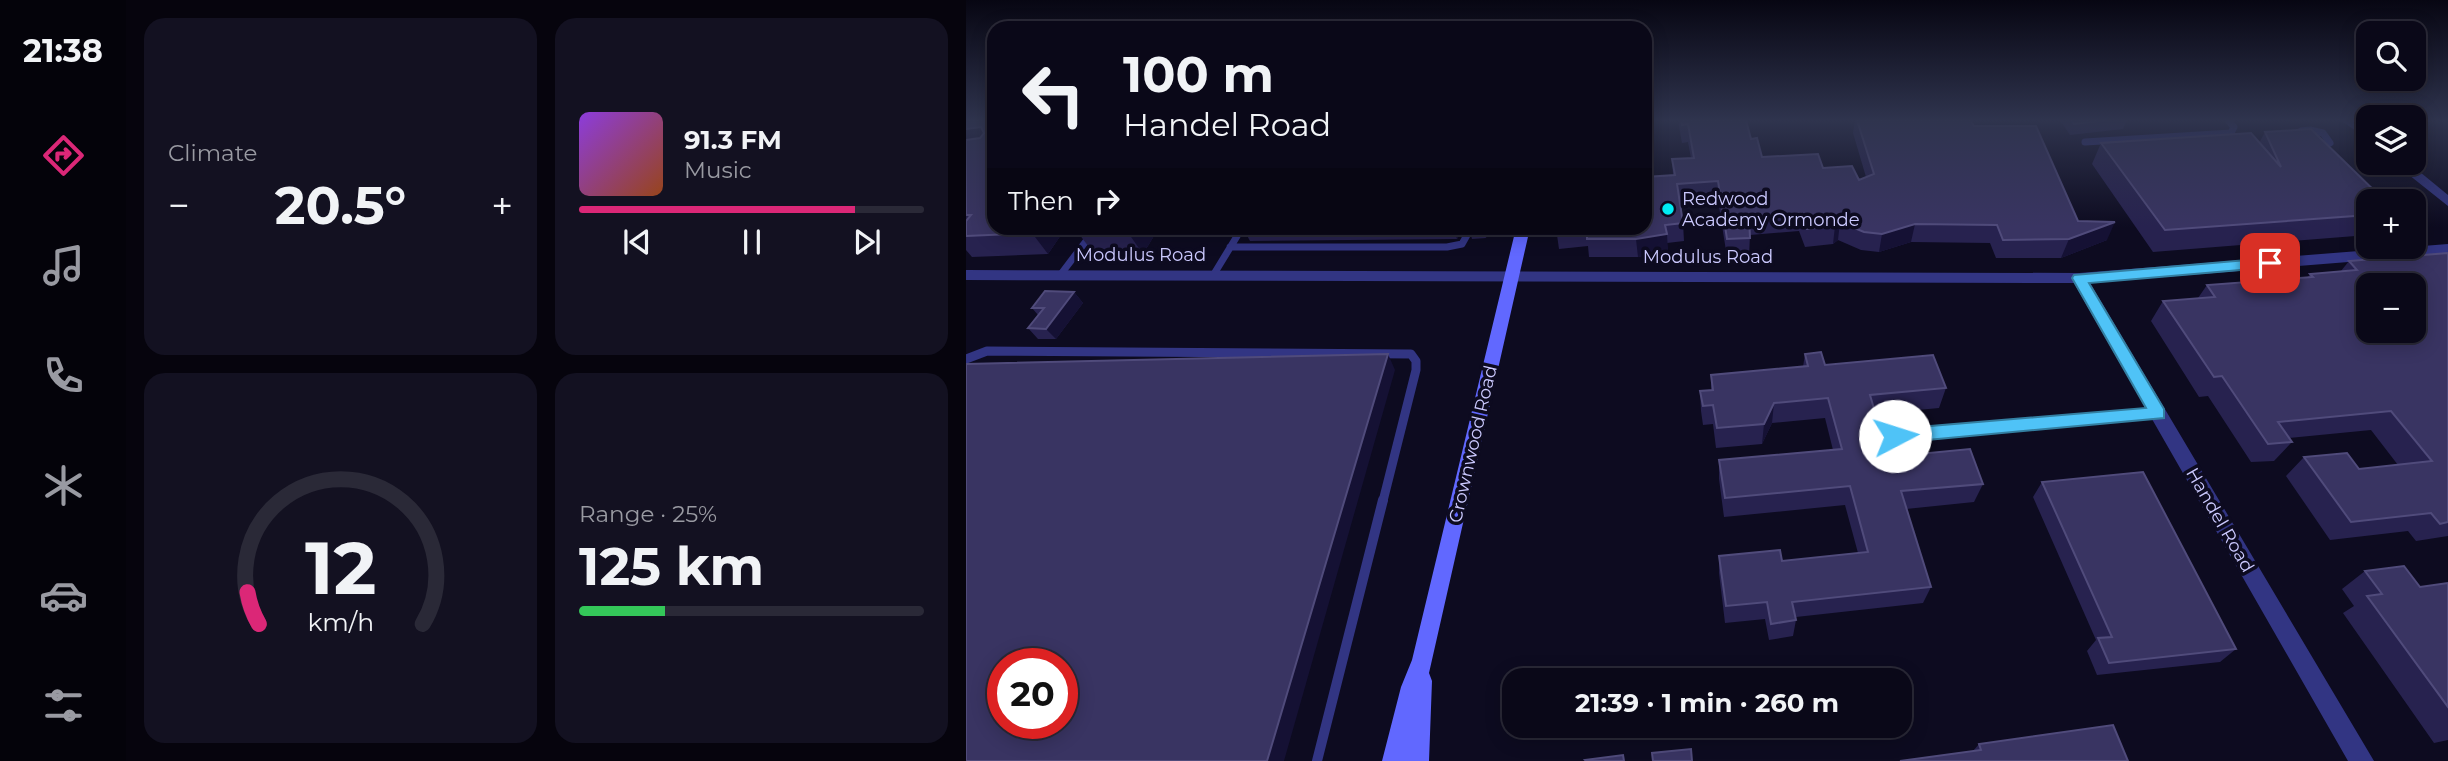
<!DOCTYPE html>
<meta charset="utf-8">
<style>
:root{--surface:#0a0818;--page:#131121;--text:#f1f3f6;--muted:#999aa2;--line:#2a2937;--accent:#db2777}
body{margin:0;font-family:Montserrat,sans-serif;background:var(--page);color:var(--text);height:100vh;display:flex;flex-direction:column;font-size:26px;white-space:nowrap}
*{box-sizing:border-box;margin:0}
p{font-size:23px;color:var(--muted)}
.icon{flex:none;width:38px;height:38px;fill:none;stroke:currentColor;stroke-width:2;stroke-linecap:round;stroke-linejoin:round}
.map{position:relative;flex:1;overflow:hidden}
.drawer{display:flex;flex-direction:column;gap:18px;padding:18px;background:#06040d;width:840px}
.drawer>*{flex:none}
.banner{position:absolute;left:21px;top:21px;width:665px;height:214px;border-radius:21px;box-shadow:0 4px 18px #0003,0 0 0 2px var(--line);background:#0a0818;color:var(--text);overflow:hidden}
.controls{position:absolute;left:1390px;top:21px;display:grid;gap:14px}
.controls a{display:grid;place-items:center;width:70px;height:70px;border-radius:14px;background:var(--surface);box-shadow:0 4px 18px #0003,0 0 0 2px var(--line);font-size:35px}
.speed{position:absolute;left:21px;top:648px;display:flex;gap:14px;font-size:35px;font-weight:700;text-align:center}
.speed>*{display:grid;place-content:center;width:91px;height:91px;border-radius:50%;background:var(--surface);box-shadow:0 4px 18px #0003,0 0 0 2px var(--line);line-height:1}
.speed .limit{border:10px solid #d22;background:#fff;color:#111}
.pin{position:absolute;display:grid;place-items:center;width:60px;height:60px;color:#fff;margin:-30px;border-radius:14px;box-shadow:0 4px 10px #0006}
.me{position:absolute;width:77px;margin:-38px;rotate:85deg;stroke-linejoin:round;filter:drop-shadow(0 0 5px #0008)}
.turn{display:flex;align-items:center;gap:24px;height:147px;padding:0 21px;font-size:32px}
.turn .icon{width:91px;height:91px;stroke-width:2.5}
.turn b{display:block;font-size:49px;line-height:60px}
.then{display:flex;align-items:center;height:66px;padding:0 21px;background:#0003;gap:14px;font-size:26px}
.big{font-size:52px;font-weight:700;line-height:1.1}
.drawer .tile{flex:1;display:flex;flex-direction:column;justify-content:center;gap:10px;min-width:0;padding:0 24px;border-radius:21px;background:var(--page)}
.drawer .dial{align-items:center;gap:0}
.dial svg{height:182px;overflow:visible;fill:none;stroke:var(--line);stroke-width:7;stroke-linecap:round;text-anchor:middle}
.dial text{fill:var(--text);stroke:none}
.song{display:flex;align-items:center;gap:21px}
.cover{width:84px;height:84px;border-radius:10px;background:linear-gradient(135deg,hsl(270 70% 55%),hsl(20 70% 35%))}
.played{height:7px;border-radius:4px;background:linear-gradient(90deg,var(--accent) 80%,var(--line) 80%)}
.keys{display:flex;justify-content:space-around;direction:ltr}
.heat{display:flex;justify-content:space-between;align-items:center;font-size:38px;direction:ltr}
.charge{height:10px;border-radius:5px;background:linear-gradient(90deg,#34c759 25%,var(--line) 0)}
.drawer .tiles{flex:1;display:grid;gap:18px;grid-template-columns:repeat(2,1fr)}
.trip{position:absolute;left:536px;top:668px;width:410px;height:70px;border-radius:21px;background:var(--surface);box-shadow:0 4px 18px #0003,0 0 0 2px var(--line);font-weight:700;line-height:70px;text-align:center}
main{display:flex;flex:1;min-height:0}
.menu{display:flex;flex-direction:column;width:126px;justify-content:space-around;align-items:center;background:#04030a;color:var(--muted)}
.menu .icon{width:49px;height:49px}
.menu .on{color:var(--accent)}
.menu b{font-size:32px;color:var(--text)}
.map>svg:first-child{display:block}
.lines{fill:none;stroke-linecap:round;stroke-linejoin:round}
.lane-far2{stroke:#323583;stroke-width:7}
.lane-far1{stroke:#323583;stroke-width:9}
.lane{stroke:#323583;stroke-width:10}
.street{fill:#323583;fill-rule:evenodd}
.secondary{fill:#6168ff;fill-rule:evenodd}
.wall{fill:#27224f}
.shaded-wall{fill:#151134}
.building{fill:#393462;stroke:#504b7b;stroke-width:2;fill-rule:evenodd}
.route{fill:#4fc3f7;stroke:#337fa1;stroke-width:2}
.poi-dot{fill:#00edf5;stroke:#0d0b20;stroke-width:2.5}
.labels{text-anchor:middle;dominant-baseline:central;stroke-width:7;stroke-linejoin:round;paint-order:stroke}
.poi-label{font-size:18px;fill:#cccaff;stroke:#0d0b20;text-anchor:start}
.street-label{font-size:18px;fill:#cccaff;stroke:#0d0b20}
</style>
<main>
<nav class="menu">
<b>21:38</b>
<svg class="icon on" aria-label="directions" viewBox="0 0 24 24"><path d="M12 3l9 9-9 9-9-9zM9 14v-3h6M13 9l2 2-2 2"/></svg>
<svg class="icon" aria-label="music" viewBox="0 0 24 24"><path d="M9 18V5l10-2v13"/><circle cx="6" cy="18" r="3"/><circle cx="16" cy="16" r="3"/></svg>
<svg class="icon" aria-label="phone" viewBox="0 0 24 24"><path d="M5 4h4l2 5-3 2q2 4 5 5l2-3 5 2v4C11 20 4 13 5 4z"/></svg>
<svg class="icon" aria-label="climate" viewBox="0 0 24 24"><path d="M12 3v18M4 7l16 10M4 17L20 7"/></svg>
<svg class="icon" aria-label="car" viewBox="0 0 24 24"><path d="M5 17H2v-5l4-1 3-4h7l3 4 3 1v5h-3M9 17h6M6 11h13"/><circle cx="7" cy="17" r="2"/><circle cx="17" cy="17" r="2"/></svg>
<svg class="icon" aria-label="filters" viewBox="0 0 24 24"><path d="M4 7h16M4 17h16"/><circle cx="9" cy="7" r="2"/><circle cx="15" cy="17" r="2"/></svg>
</nav>
<section class="drawer">
<div class="tiles">
<div class="tile"><p>Climate</p>
<div class="heat"><a>−</a><b class="big">20.5°</b><a>+</a></div>
</div>
<div class="tile">
<div class="song"><i class="cover"></i><div><b>91.3 FM</b><p>Music</p></div></div>
<div class="played"></div>
<div class="keys"><svg class="icon" aria-label="previous" viewBox="0 0 24 24"><path d="M18 5L8 12l10 7zM5 5v14"/></svg><svg class="icon" aria-label="pause" viewBox="0 0 24 24"><path d="M8 5v14M16 5v14"/></svg><svg class="icon" aria-label="next" viewBox="0 0 24 24"><path d="M6 5l10 7-10 7zM19 5v14"/></svg></div>
</div>
<div class="tile dial"><svg viewBox="0 0 100 80">
<path d="M14 69A42 42 0 1 1 86 69"/>
<path d="M14 69A42 42 0 0 1 9 55" stroke="#db2777"/>
<text x="50" y="56" font-size="32" font-weight="700">12</text>
<text x="50" y="72" font-size="11">km/h</text>
</svg></div>
<div class="tile"><p>Range · 25%</p><b class="big">125 km</b><div class="charge"></div></div>
</div>
</section>
<div class="map">
<svg width="1482" height="761" viewBox="0 0 1482 761">
<rect width="100%" height="100%" fill="#0d0b20"/>
<g class="lines">
<path class="lane-far2" d="M1344,130l13,3 7,10 -14,2 -12,-4 -3,-10z
M1119,142l146,-9 3,-6 -6,-7
M264,247h217l15,-3 9,-16
M95,274l35,-46
M248,274l28,-46"/>
<path class="lane-far1" d="M0,359l21,-8 424,3 5,7v9l-33,131
M929,436l263,-22"/>
<path class="lane" d="M351,761l66,-261"/>
<path class="street" d="M1374,120h15l13,9v10z
M1428,163h15l39,32v11z
M1482,244v10l-358,29 284,478h-26l-274,-478 -1108,-3v-10l1113,3z"/>
<path class="secondary" d="M550,228h14l-101,445 3,8 -3,80h-47l19,-74 11,-27z"/>
</g>
<path class="wall" d="M0,120l28,108h82l-6,7h-9l-13,19 -76,3 -6,-7z
M679,120h101l5,19 11,18 61,11 36,12 7,-3 -13,-44 2,-13h115l4,6 104,95 29,19 -46,18h-65l-6,-15 -79,-1 -32,10 -18,-2 -23,-10 -5,4 -28,3 -6,-16 -49,4 -1,22h-22l-9,-57 -38,2 3,21 1,18 -17,2 1,9 -30,5h-49l-1,-11 -29,3 -3,-21 117,-53 -1,-16 19,-1 -3,-16 -6,1 -4,-22z
M1094,120h67l-4,9 -53,6z
M1299,132l103,69v34l-215,17 -61,-88 9,-21h158z
M118,228h118l-2,3h-43l-14,23 -48,1 -16,-21z
M277,228h221l-7,11 -207,2z
M503,228h20l-3,10 -14,1z
M1482,253v283l-32,5 -8,-10 -78,9 -44,-64 18,-19 55,12 39,-4 -27,-35 -82,8 3,4 -18,19 -23,1 -43,-66 -9,1 -48,-76 12,-20 35,-3 9,-13 101,-8 2,-3 31,-3 8,-10z
M108,292l9,11 -27,36h-18l-10,-11 10,-13 -6,-7z
M839,354l20,11 121,23 -7,20 -64,6 13,43 95,27 -9,18 -68,7 25,78 -8,16 -127,14v3l-3,16 -24,4 -4,-21 -40,4 -6,-50v-17l63,5 76,-8 -13,-48 -121,12 -5,-38v-19l114,-10 -8,-32 -53,5 -10,21 -46,4 -3,-24 -10,1 -2,-14 -1,-20 11,-1v-15l92,-8z
M1076,482l194,167 -16,13 -123,13 -10,-24 9,-11 -63,-143z
M1399,571l55,16 28,-4v157l-14,3 -91,-130 11,-7 -12,-17z
M1013,744l149,17 -155,-10z"/>
<path class="shaded-wall" d="M15,127l13,16 -28,8v-22z
M874,222l-2,18 -5,4 2,-18z
M1149,222l-8,18 -46,18 8,-19z
M949,224l-4,18 -32,10 3,-18z
M70,228h19l6,7 -13,19 -16,-21z
M99,228h11l-6,7z
M167,228h21l3,3 -14,23 -14,-20z
M487,228h11l-7,11z
M517,228h6l-3,10z
M701,234l1,18 -30,5 -2,-18z
M108,292l9,11 -27,36 -10,-10z
M422,354l7,16 -111,391h-17z
M808,403l-2,20 -10,21 2,-20z"/>
<path class="building" d="M0,120h28v108h42l-4,5 -66,3v-15l5,-6h-5v-75l14,-2 4,-5 -3,-6 -15,2z
M715,120h65l5,19 6,-1 5,19 56,-3 5,14 29,-2 7,14 15,-6 -17,-54h113l4,6h62l42,95 37,1 -46,17 -66,1 -6,-15 -82,-1 -33,10 -18,-2 -24,-10 -5,4 -28,3 -6,-16 -52,4 1,21 -23,1 -9,-58 -41,3 6,39 -18,2 2,9 -31,5h-49v-11h58v-51l30,-2 -3,-16 22,-1 -6,-34 -6,1z
M1105,120h36l-33,4z
M1345,129l74,72h-17v14l-203,15 -64,-87 150,-10 30,34 -16,-35z
M118,228h49l-4,6h-50z
M590,228h28l-28,2z
M1482,253v269l-8,2 -9,-11 -80,9 -47,-65 43,-4 12,16 73,-8 -41,-50 -113,11 14,20 -24,2 -46,-68 -8,1 -51,-76 52,-4 -8,-12 106,-8 -3,-3 47,-4 -8,-9zM1402,285h45v46h-45z
M79,291l29,1 -28,37 -18,-1 16,-20h-12z
M855,352l4,13 108,-10 13,33 -76,7 18,62 82,-8 13,35 -82,7 30,96 -139,15 4,18 -25,4 -4,-22 -41,4 -7,-50 61,-6 2,11 86,-9 -18,-66 -125,12 -6,-38 123,-11 -14,-51 -54,5 -10,21 -47,4 -4,-23 -10,1 -3,-15 13,-1 -2,-15 97,-9 -3,-12z
M422,354l-121,407h-301v-397zM37,663h59v60h-59z
M1177,472l93,177 -127,14 -11,-25 14,-1 -70,-155z
M1438,566l16,21 28,-4v124l-81,-111 15,-2 -17,-23z
M1147,725l15,36h-228l81,-11 -2,-6z
M725,749l1,12h-39l-1,-8z
M657,755l1,6h-38l-1,-1z"/>
<linearGradient id="sky" x2="0" y2="1"><stop stop-color="#070612"/><stop offset="0.53" stop-color="#2f344e"/><stop offset="1" stop-color="#2f344e" stop-opacity="0"/></linearGradient>
<rect width="1482" height="227" fill="url(#sky)"/>
<path class="route" d="M1304,258l7,5 -2,4 -186,16 75,126v9l-269,25 -8,-7 8,-7 251,-21 -74,-130 2,-3z"/>
<circle class="poi-dot" cx="702" cy="209" r="7"/>
<g class="labels">
<g class="poi-label">
<text x="716" y="199">Redwood<tspan x="716" dy="21">Academy Ormonde</tspan></text>
</g>
<g class="street-label">
<text x="175" y="255">Modulus Road</text>
<text x="742" y="257">Modulus Road</text>
<text transform="translate(507 444) rotate(-77)">Crownwood Road</text>
<text transform="translate(1254 520) rotate(60)">Handel Road</text>
</g>
</g>
</svg>
<div class="controls">
<a><svg class="icon" aria-label="search" viewBox="0 0 24 24"><circle cx="10" cy="10" r="6"/><path d="M15 15l6 6"/></svg></a>
<a><svg class="icon" aria-label="layers" viewBox="0 0 24 24"><path d="M12 4l9 5-9 5-9-5zM3 14l9 5 9-5"/></svg></a>
<a>+</a>
<a>−</a>
</div>
<div class="speed"><div class="limit">20</div></div>
<div class="pin" style="left:1304px;top:263px;background:#d93025"><svg class="icon" aria-label="arrive" viewBox="0 0 24 24"><path d="M6 21V4h12l-3 4 3 4H6"/></svg></div>
<svg class="me" style="left:929px;top:436px" viewBox="-20 -20 40 40"><circle r="19" fill="#fff"/><path d="M0-13L10 11 0 6-10 11z" fill="#4fc3f7"/></svg>
<div class="trip">21:39 · 1 min · 260 m</div>
<div class="banner">
<div class="turn"><svg class="icon" aria-label="left" viewBox="0 0 24 24"><path d="M17 20v-9H6M10 6l-5 5 5 5"/></svg><div><b>100 m</b>Handel Road</div></div>
<div class="then">Then<svg class="icon" aria-label="right" viewBox="0 0 24 24"><path d="M7 20v-9h11M14 6l5 5-5 5"/></svg></div>
</div>
</div>
</main>
